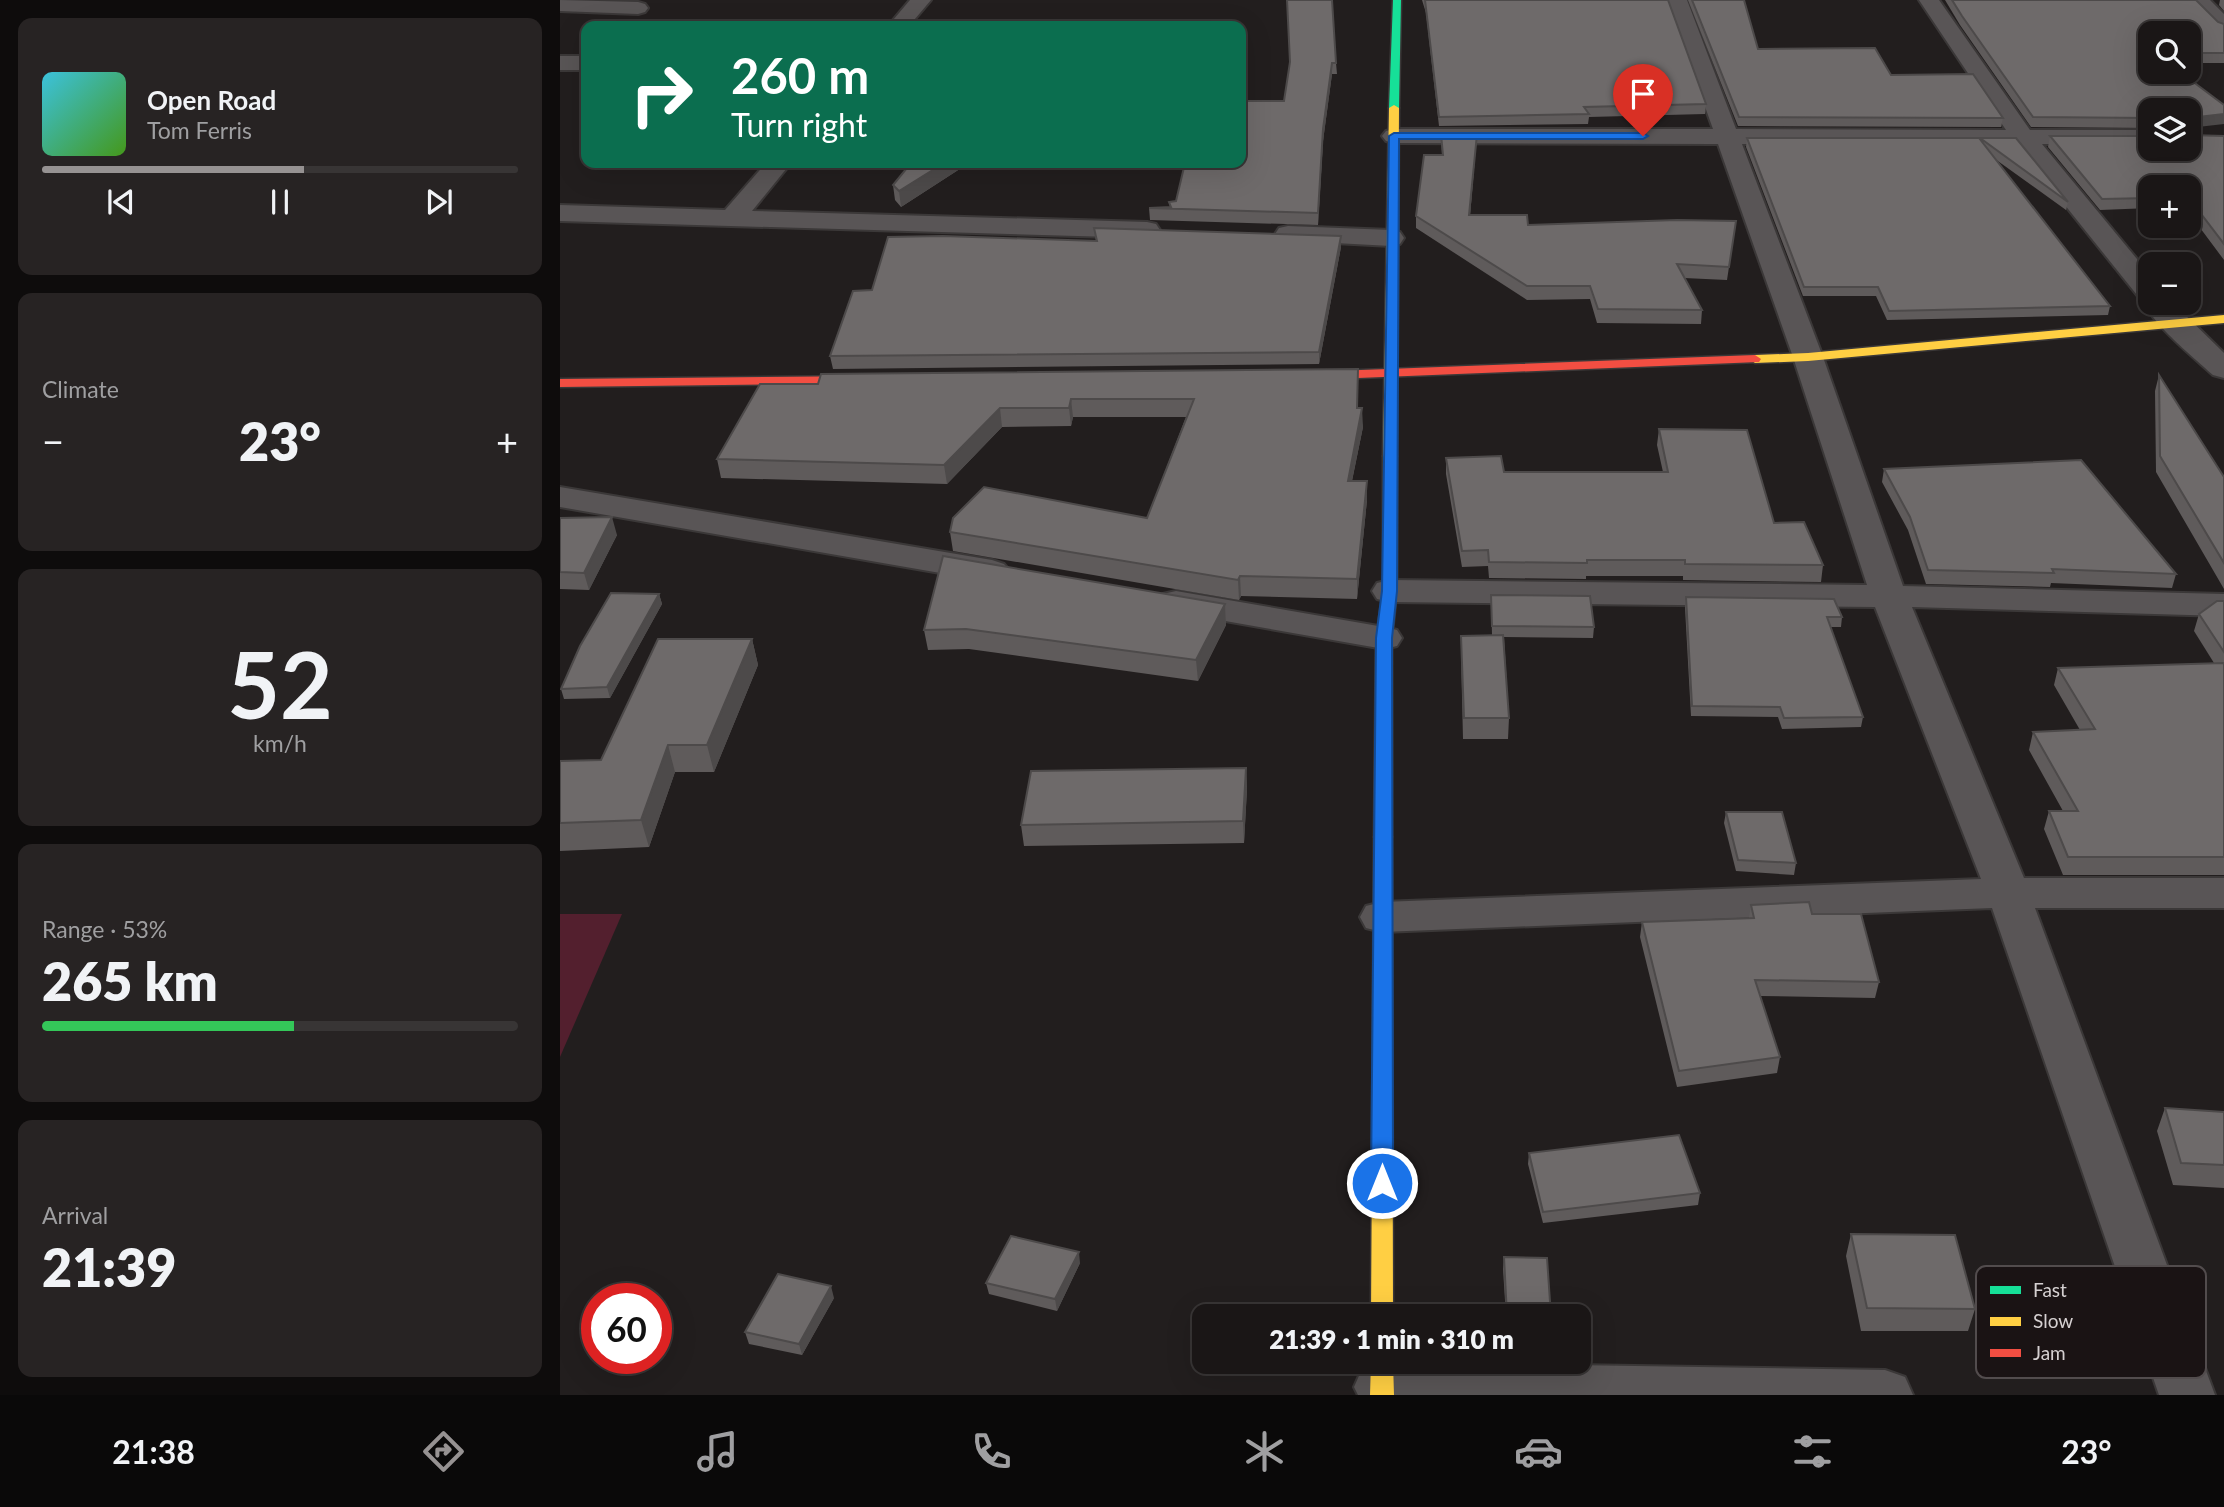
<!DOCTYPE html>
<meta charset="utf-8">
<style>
:root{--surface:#1a1616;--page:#272323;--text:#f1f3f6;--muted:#9f9fa1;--line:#383535;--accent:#969292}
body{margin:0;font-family:Lato,sans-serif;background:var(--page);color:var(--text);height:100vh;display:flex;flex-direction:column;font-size:26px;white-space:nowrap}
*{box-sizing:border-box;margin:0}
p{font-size:23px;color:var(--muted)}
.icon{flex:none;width:38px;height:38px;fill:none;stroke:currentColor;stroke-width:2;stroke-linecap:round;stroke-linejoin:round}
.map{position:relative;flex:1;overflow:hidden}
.sheet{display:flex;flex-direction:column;gap:18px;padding:18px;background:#0e0c0c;width:560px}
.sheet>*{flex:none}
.top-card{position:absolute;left:21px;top:21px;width:665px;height:147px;border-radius:14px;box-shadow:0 7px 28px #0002,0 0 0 2px var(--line);background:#0b6e4f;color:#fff;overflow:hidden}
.fabs{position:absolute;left:1578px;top:21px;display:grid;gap:14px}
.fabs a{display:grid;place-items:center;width:63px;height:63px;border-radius:14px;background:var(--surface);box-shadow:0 7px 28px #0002,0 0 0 2px var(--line);font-size:35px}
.speed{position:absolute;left:21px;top:1283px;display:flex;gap:14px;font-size:35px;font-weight:700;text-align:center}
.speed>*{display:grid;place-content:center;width:91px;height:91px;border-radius:50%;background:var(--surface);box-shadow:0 7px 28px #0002,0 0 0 2px var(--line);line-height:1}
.speed .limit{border:10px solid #d22;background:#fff;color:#111}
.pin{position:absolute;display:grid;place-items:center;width:60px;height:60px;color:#fff;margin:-72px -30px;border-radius:50% 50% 50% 0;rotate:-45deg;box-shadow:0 0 7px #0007}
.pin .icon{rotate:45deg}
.me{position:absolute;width:77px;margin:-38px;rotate:0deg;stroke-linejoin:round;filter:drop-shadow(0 0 5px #0008)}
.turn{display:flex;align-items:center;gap:24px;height:147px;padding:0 35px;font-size:32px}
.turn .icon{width:91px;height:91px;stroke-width:2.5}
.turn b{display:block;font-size:49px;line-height:60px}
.big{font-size:52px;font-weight:800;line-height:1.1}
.sheet .tile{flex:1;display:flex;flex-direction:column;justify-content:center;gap:10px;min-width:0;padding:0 24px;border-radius:14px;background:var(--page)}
.sheet .dial{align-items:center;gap:0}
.dial b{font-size:91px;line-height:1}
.song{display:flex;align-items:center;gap:21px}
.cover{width:84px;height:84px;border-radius:10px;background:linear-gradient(135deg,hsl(190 70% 55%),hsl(100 70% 35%))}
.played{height:7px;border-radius:4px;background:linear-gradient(90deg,var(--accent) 55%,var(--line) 55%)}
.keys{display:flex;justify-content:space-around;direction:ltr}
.heat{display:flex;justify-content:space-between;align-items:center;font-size:38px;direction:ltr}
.charge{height:10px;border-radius:5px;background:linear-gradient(90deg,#34c759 53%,var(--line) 0)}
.trip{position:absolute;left:632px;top:1304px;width:399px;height:70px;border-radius:14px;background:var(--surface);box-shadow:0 7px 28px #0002,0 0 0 2px var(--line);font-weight:800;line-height:70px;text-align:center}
.tabs{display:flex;height:112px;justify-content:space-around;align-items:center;background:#0a0909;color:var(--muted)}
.tabs .icon{width:49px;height:49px}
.tabs .current{color:var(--accent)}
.tabs b{font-size:32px;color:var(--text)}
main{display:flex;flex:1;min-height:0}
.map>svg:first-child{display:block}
.green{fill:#531f2e}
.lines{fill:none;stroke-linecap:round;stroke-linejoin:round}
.street-casing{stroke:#3b3838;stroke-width:4}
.fast-casing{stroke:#3b3838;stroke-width:3}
.slow-casing{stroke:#3b3838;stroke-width:3}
.jam-casing{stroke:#3b3838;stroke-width:3}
.street{fill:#595556;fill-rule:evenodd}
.fast{fill:#16e098;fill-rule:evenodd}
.slow{fill:#ffcf43;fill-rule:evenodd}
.jam{fill:#f24e42;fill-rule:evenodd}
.wall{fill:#5f5b5b}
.shaded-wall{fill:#4d4a4a}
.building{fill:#6e6a6a;stroke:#4d4a4a;stroke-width:2}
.route{fill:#1a73e8;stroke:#114b97;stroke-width:2}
.key{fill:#1a1314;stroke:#524c4d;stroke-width:2}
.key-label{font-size:19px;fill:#d5d0d1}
</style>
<main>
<section class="sheet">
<div class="tile">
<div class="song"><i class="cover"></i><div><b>Open Road</b><p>Tom Ferris</p></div></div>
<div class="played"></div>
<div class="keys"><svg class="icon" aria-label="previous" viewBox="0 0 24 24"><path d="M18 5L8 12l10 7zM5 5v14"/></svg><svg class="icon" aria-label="pause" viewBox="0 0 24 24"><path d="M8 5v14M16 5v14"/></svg><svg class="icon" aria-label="next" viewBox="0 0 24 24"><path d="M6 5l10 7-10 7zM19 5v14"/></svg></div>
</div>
<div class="tile"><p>Climate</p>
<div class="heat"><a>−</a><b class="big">23°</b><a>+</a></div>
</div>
<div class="tile dial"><b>52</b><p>km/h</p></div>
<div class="tile"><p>Range · 53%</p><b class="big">265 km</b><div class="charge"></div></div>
<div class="tile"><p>Arrival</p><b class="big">21:39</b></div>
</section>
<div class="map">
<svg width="1664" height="1395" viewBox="0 0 1664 1395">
<rect width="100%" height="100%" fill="#221e1e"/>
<path class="green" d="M0,914h62l-62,143z"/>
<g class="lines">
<defs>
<path id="street" d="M0,0l78,2 7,2 3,4 -3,4 -7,2 -78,-3z
M350,0h21l-22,26h-21z
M1107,0h20l49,129 270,1 -87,-130h20l91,130h121v14h-109l109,132v27h22l51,50v25l-11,-3c-16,-15 -66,-55 -68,-74l-4,-1 -125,-156h-274l81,213 80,229 321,8v22l-312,-9 112,271h200v30h-189l180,487h-56l-167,-487 -610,24 -16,-4 -6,-11 6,-11 16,-4 599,-23 -106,-272 -485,-5 -13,-3 -5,-8 5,-8 13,-3 477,5 -74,-228 -75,-213 -324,-1 -8,-2 -4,-5 4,-5 8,-2h319z
M1628,0h22l14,14v18l-7,-2z
M0,56h26v14h-26z
M206,163h25l-39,48 395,11 9,2 4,6 -4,6 -9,2 -587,-17v-16l165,5z
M728,226l103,4 9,2 4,6 -4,6 -9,2 -112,-6 -4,-6 4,-6z
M0,487l432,73 12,4 6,7 -6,7 -12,4 -432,-75z
M616,591l208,36 13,3 5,8 -5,8 -13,3 -221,-39 -5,-8 5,-8z
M822,1362l503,8 20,7 8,18h-555l-4,-8 8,-18z"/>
<path id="fast" d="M833,0h8l-2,108 -5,3 -5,-3z
M830,452l7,4v135l-5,47v199l-9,6 -9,-6 2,-199 7,-47v-135z"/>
<path id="slow" d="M834,105l5,3 -2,348 -7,4 -7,-4 6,-348z
M1664,315v8l-416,38 -53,2 -6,-4 6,-4 53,-2z
M823,831l9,6 1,479h-22l3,-479z
M811,1362h22l1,33h-24z"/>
<path id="jam" d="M1195,355l6,4 -2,3 -451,18 -6,-4 6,-4z
M310,376l4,1v6l-314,4v-8z"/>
</defs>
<use href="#street" class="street-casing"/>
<use href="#fast" class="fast-casing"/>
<use href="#slow" class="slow-casing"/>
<use href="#jam" class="jam-casing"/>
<use href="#street" class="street"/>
<use href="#fast" class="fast"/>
<use href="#slow" class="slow"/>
<use href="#jam" class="jam"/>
</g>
<path class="wall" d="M862,0h246l38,104 -1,10 -116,3 -1,7 -149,2 -13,-113z
M1128,0h56l14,49 133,26 112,43 -2,9 -263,-1z
M1385,0h251l22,22 6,2v39h-35v-30h-38v39l39,56v7l34,1v124l-35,-47v-26h-38v21l-51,2 -52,-63 2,-11 139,13 -38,-39v18l-120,-1 -71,-102z
M1660,0h4v11l-5,-6z
M776,63l1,11h-5l-9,67 -5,84 -168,-5 -1,-12 21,-1 -1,-5 7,-1 108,-100 6,-37z
M881,134l35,12 -6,69 58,10 208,-4 -9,59 -43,-2 18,32 -1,14 -104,-1 -7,-24 -63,1 -111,-72v-12l26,-61z
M1187,138h233l88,64 -2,8 -71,-51 115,147 -2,9 -221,5 -11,-24h-73l-57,-149z
M351,163h58l-68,44 -6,-7 -2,-15z
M534,228l247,8v11l-22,117 -486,5 -3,-13 42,-66 224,-49z
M1599,375l65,102v112l-68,-117 -1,-81z
M200,384l598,3v21l5,19 -11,54h15v19l-10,99 -116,-3 -2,4 -286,-49 -3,-19 197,-14 39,-101h-113l-2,9 -69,1 -55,57 -226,-6 -4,-19z
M1099,429l115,94 49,42 -2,17 -138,-2v-4h-97v3l-97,-1 -1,-12 -26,1 -16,-93v-16l58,14h159l-6,-27z
M1324,469l292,105 -4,14 -121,-5 -1,4 -124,-3 -18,-54 -26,-48z
M0,518l57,17 -28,55 -29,-1z
M99,594l3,10 -52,94 -46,1 -3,-10z
M931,595l103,32 -1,11 -89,-1 5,81 -1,21h-45l-2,-83v-20l31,-1z
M1126,597l156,20 -1,10h-11l33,90 -2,10 -79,2 -4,-12 -87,-1 -6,-108z
M1664,601v274h-161l-19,-46 5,-18h14l-34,-61 4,-18 47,-2 -26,-45 4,-17 156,-5 -20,-32 5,-17z
M665,604l1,21 -28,56 -229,-32 -41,1 -4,-20z
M192,639l6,26 -44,107h-39l-26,75 -89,4v-90l41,-1z
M686,768l1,21 -3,54 -220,3 -3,-21z
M1166,812l70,51 -2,12 -58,-4 -12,-48z
M1191,905l61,9 67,68 -4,16 -115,-2 20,61 -3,16 -100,14 -37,-150 2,-15 107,-4z
M1605,1108l59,4v76l-51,-3 -16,-54z
M969,1153l171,40 -2,12 -155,18 -15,-59z
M1291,1234l124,75 -7,22h-107l-15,-75z
M944,1257l47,59h-45l-3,-47z
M520,1263l-23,48 -68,-17 -3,-11z
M274,1298l-32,57 -53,-11 -4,-12z"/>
<path class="shaded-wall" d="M772,63v11l-9,67 -5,84v-12l5,-84z
M1664,114v10l-35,4 1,-10z
M917,134l-1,12 -7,82v-13z
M384,163h25l-68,44 -2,-16z
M781,236v11l-22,117v-12z
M511,399l2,18 -2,9 -2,-18z
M440,408l2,19 -55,57 -3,-19z
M802,408l1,19 -15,73v-19z
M807,481v19l-10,99v-20z
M52,517l5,18 -28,55 -5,-17z
M680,576l1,20 -2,4 -1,-20z
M99,594l3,10 -52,94 -3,-11z
M665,604l1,21 -28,56 -2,-21z
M192,639l6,26 -44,107 -7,-27z
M108,745l7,27 -26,75 -8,-27z
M686,768l1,21 -3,54 -1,-22z
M519,1252l1,11 -23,48 -2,-12z
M271,1286l3,12 -32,57 -3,-11z"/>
<path class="building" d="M727,0h45l4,63h-4l-9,66 -5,84 -169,-5 22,-1 -2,-5 7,-1 9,-38h56v-62h43l6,-39z
M865,0h243l38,104 -122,3 5,7 -150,3z
M1132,0h52l14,49 117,-1 16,27 82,-1 30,44 -264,-1z
M1392,0h244l22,22 6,2v29h-35v-20h-38v39h29l44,33v9l-34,4v17l34,1v108l-35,-46v-11h-38v11l-49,1 -52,-63h101v13h38v-39h-38v8l-118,-1 -71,-101z
M881,134h36l-8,81h58l1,10 149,-5 59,1 -7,46 -52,-3 25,46 -104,-1 -8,-23h-63l-111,-70 8,-61h19z
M1187,138h232l131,168 -221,5 -11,-24h-74z
M1420,138h36l52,64z
M351,163h33l-45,28 -6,-6z
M534,228l247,8 -22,116 -489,4 23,-65 19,-1 16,-53 55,-1 154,5z
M798,369l-1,39h5l-14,73h19l-10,98 -117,-3 -2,4 -288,-48 3,-14 31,-31 163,31 47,-119h-123l-2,9h-69l-56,57 -227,-6 43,-75h58l3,-10z
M1599,375l65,102v86l-64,-107z
M1099,429l88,1 27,93 30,-1 19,43 -138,-1v-4h-98v3l-98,-1 -1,-12 -26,1 -16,-93 55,-2 3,16h164z
M1521,460l95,114 -124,-5 2,4 -126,-3 -18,-53 -26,-48z
M52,517l-28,56 -24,-1v-54z
M383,556l282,48 -29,56 -230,-31 -42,1z
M51,593l48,1 -52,93 -46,2 19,-43z
M931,595l99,1 4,31 -102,-1z
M1126,597l148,2 8,18h-15l36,100 -79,1 -4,-11 -88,-1z
M1657,601h7v51l-25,-38z
M943,635l6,83h-45l-3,-82z
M98,639h94l-45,106h-39l-27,75 -81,3v-62l41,-1z
M1664,663v194h-156l-19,-46h29l-45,-79 62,-3 -37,-61z
M686,768l-3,53 -222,4 10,-54z
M1166,812h56l14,51 -58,-3z
M1249,902l3,12h49l18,68 -124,-2 25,77 -101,14 -37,-149 112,-4 -3,-13z
M1605,1108l59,4v53l-43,-2z
M1119,1135l21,58 -157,19 -14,-59z
M1291,1234l104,1 20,74 -108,-1z
M451,1236l68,16 -24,47 -69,-16z
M944,1257l43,1 4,58h-44z
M218,1274l53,12 -32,58 -54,-12z"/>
<path class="route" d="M834,133h249l5,3 -5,3h-244l-2,452 -5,47 1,545 -4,6 -7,2 -7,-2 -4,-6 5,-545 6,-47 7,-455z"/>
<rect x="1416" y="1266" width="230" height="112" rx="10" class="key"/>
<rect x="1430" y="1286" width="31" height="8" fill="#16e098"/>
<rect x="1430" y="1317" width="31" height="9" fill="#ffcf43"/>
<rect x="1430" y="1349" width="31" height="8" fill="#f24e42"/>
<g class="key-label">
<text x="1473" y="1297">Fast</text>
<text x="1473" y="1328">Slow</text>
<text x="1473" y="1360">Jam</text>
</g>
</svg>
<div class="fabs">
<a><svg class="icon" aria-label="search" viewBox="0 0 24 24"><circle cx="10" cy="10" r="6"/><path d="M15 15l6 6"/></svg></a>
<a><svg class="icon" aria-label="layers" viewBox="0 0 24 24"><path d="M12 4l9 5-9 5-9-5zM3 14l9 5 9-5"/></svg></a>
<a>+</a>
<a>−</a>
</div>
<div class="speed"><div class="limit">60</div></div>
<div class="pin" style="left:1083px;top:136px;background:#d93025"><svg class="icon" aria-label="arrive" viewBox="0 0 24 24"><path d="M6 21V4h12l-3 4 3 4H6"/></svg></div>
<svg class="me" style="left:822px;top:1183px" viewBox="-20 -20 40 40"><circle r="17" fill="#1a73e8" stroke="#fff" stroke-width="3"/><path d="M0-11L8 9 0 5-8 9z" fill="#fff"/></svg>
<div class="trip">21:39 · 1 min · 310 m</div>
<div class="top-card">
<div class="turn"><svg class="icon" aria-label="right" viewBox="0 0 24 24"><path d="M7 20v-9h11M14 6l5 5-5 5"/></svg><div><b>260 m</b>Turn right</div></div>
</div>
</div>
</main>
<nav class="tabs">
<b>21:38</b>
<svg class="icon current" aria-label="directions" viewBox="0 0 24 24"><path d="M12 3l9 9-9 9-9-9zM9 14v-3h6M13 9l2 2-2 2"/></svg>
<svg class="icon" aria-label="music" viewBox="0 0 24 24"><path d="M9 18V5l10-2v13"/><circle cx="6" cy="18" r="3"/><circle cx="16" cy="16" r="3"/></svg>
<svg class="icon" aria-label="phone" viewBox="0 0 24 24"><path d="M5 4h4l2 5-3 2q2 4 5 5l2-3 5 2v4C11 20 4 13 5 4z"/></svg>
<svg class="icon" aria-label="climate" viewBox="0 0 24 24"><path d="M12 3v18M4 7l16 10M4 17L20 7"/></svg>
<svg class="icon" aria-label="car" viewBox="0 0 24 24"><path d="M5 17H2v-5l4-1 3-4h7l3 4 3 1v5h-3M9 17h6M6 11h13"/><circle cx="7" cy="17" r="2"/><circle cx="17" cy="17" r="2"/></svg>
<svg class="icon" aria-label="filters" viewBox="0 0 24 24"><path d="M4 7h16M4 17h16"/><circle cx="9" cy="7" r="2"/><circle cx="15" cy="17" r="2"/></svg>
<b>23°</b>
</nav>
